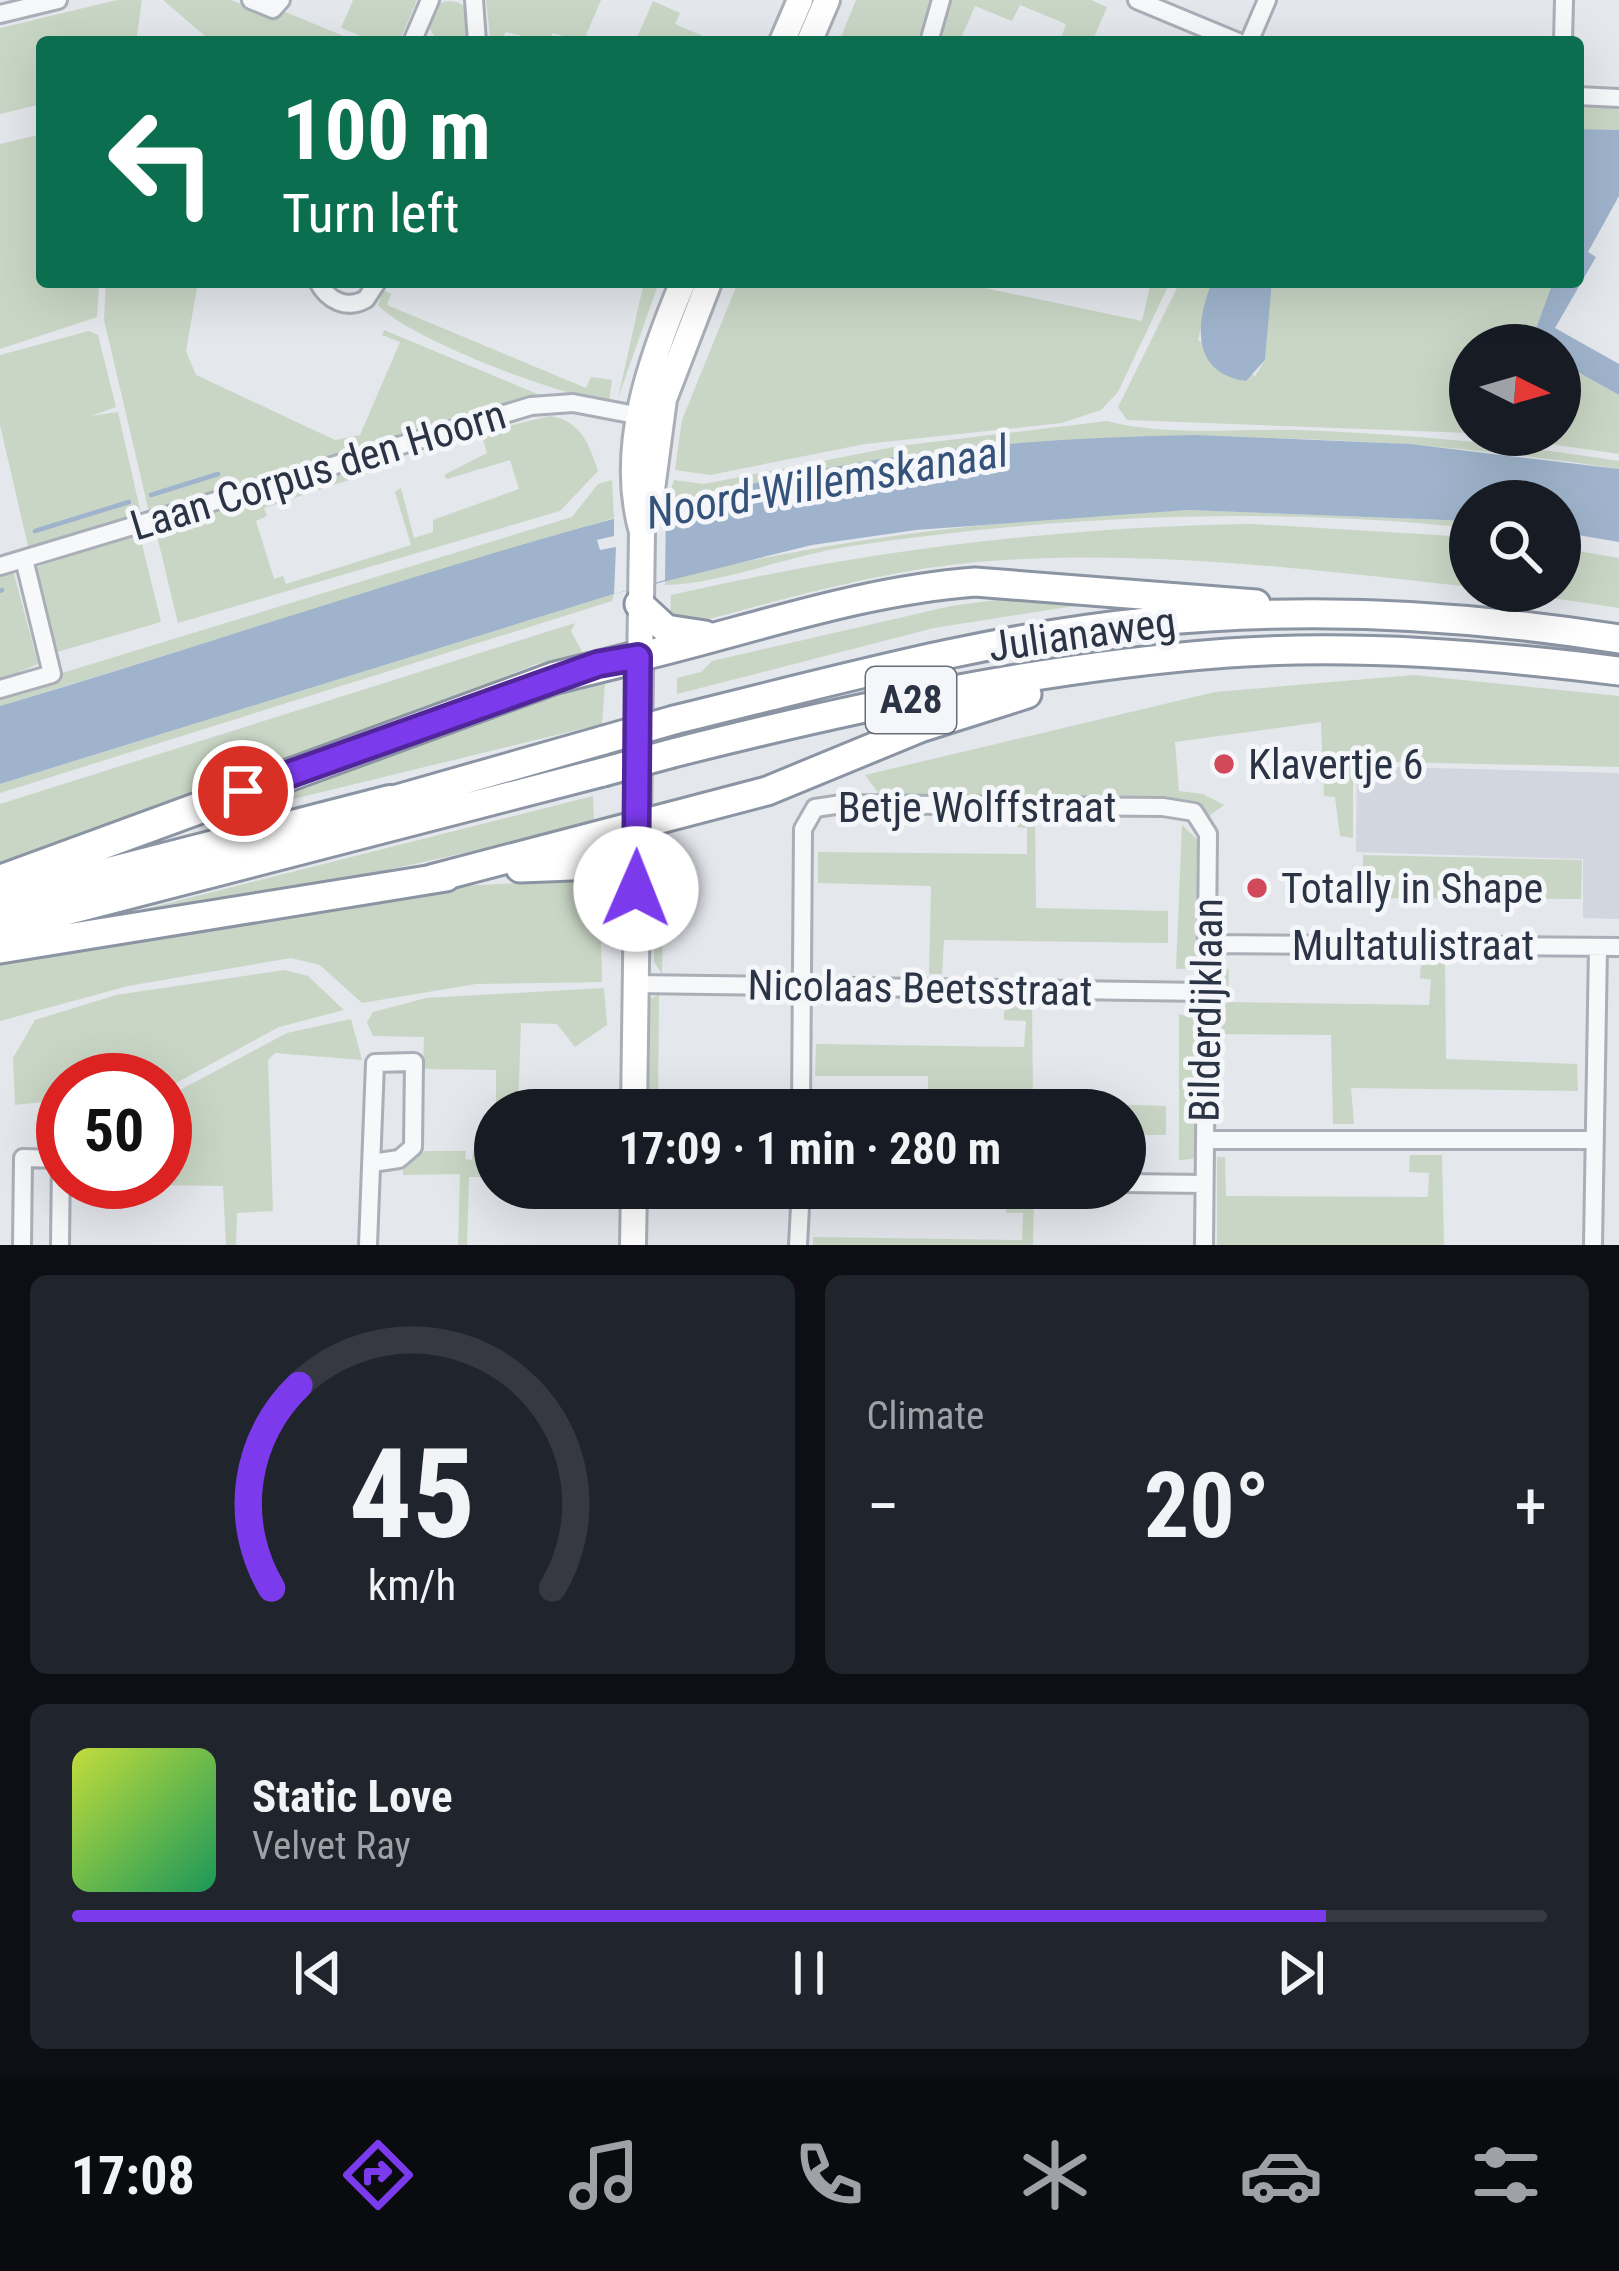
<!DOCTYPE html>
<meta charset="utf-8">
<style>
:root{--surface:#171b24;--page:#20242c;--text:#f1f3f6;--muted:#9ea1a6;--line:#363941;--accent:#7c3aed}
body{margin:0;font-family:"Roboto Condensed",sans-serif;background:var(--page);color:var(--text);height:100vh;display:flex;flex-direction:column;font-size:45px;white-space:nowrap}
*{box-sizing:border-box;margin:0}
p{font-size:39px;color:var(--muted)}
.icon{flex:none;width:66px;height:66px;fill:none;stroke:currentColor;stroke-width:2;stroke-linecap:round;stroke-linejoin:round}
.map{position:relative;height:1245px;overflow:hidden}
.side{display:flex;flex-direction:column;gap:30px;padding:30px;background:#0d0f14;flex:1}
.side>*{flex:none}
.hud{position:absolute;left:36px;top:36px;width:1548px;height:252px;border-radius:12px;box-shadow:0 12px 48px #0002;background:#0b6e4f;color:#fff;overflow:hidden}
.needle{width:78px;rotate:95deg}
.buttons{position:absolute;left:1449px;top:324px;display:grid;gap:24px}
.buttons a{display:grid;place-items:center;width:132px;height:132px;border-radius:50%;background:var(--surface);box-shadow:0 12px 48px #0002;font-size:60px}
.speed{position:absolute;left:36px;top:1053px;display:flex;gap:24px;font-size:60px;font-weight:700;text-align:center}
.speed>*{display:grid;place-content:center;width:156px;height:156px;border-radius:50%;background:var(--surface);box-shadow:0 12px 48px #0002;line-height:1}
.speed .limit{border:18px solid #d22;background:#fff;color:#111}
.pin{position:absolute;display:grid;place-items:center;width:102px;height:102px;color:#fff;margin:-51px;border:6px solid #fff;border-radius:50%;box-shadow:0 3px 12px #0007}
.me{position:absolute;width:132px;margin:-66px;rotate:1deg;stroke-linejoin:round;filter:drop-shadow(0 0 9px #0008)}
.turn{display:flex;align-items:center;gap:42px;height:252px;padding:0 48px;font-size:54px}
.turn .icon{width:156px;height:156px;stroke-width:2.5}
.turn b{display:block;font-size:84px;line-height:102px}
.big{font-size:90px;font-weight:700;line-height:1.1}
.side .tile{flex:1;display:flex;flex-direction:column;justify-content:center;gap:18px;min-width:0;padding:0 42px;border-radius:18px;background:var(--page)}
.side .dial{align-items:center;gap:0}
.dial svg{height:312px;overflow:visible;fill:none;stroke:var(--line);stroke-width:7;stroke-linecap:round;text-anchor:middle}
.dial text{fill:var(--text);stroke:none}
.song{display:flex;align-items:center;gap:36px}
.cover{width:144px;height:144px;border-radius:18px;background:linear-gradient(135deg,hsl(70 70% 55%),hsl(150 70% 35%))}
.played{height:12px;border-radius:6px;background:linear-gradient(90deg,var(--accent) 85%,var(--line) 85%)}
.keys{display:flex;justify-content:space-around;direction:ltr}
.heat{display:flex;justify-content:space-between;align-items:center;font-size:66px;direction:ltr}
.side .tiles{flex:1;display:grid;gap:30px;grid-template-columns:1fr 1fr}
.tile:last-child{grid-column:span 2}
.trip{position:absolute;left:474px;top:1089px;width:672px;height:120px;border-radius:60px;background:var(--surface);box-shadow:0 12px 48px #0002;font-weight:700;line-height:120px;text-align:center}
.dock{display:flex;height:192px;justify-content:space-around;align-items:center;background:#090b0e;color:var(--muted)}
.dock .icon{width:84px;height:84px}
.dock .active{color:var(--accent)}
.dock b{font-size:54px;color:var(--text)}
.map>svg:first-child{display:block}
.built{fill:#d2d6de}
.green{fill:#c9d6c5}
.water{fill:#9fb4cc}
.pier{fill:#e4e7ec}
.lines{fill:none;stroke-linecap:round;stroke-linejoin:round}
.stream{stroke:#9fb4cc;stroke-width:4.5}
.minor-casing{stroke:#a9aeb7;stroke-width:22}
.secondary-casing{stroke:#a9aeb7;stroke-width:30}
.trunk-casing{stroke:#8b94a3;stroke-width:33}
.motorway-casing{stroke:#8b94a3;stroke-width:36}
.minor{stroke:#f7f8fa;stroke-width:16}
.secondary{stroke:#fff;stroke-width:24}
.trunk{stroke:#fff;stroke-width:27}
.motorway{stroke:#fff;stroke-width:30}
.trunk-bridge-casing{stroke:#8b94a3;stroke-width:33;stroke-linecap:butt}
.trunk-bridge{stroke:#fff;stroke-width:27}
.route-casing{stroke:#51269a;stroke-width:30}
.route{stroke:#7c3aed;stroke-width:21}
.poi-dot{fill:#d1495b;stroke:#f4f6f9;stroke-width:4.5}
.labels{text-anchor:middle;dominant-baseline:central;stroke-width:10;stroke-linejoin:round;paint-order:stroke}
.shield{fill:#f4f6f9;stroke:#676e7b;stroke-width:3}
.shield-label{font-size:39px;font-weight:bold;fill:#2b3445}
.street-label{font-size:42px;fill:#2b3445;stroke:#f4f6f9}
.poi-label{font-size:42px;fill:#2b3445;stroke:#f4f6f9;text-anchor:start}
.water-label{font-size:45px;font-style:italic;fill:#34527a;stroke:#f4f6f9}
</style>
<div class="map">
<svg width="1619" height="1245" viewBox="0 0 1619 1245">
<rect width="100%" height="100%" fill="#e4e7ec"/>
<path class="built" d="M1357,766l262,7v146l-36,-1v-59l-227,-7z"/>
<path class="green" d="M117,0h25l-6,42h-94v62l-42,10v-86z
M163,0h68l46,19 6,-8 75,31 -49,-4 -97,4z
M353,0h64l-18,42h-23l-35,-14z
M486,0h115l-18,42 -30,-9 -5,9 -42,-10 -5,8 -11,-4z
M856,0h79l-19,42h-77z
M951,0h140l16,7 -15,35 -32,-1 6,-17 -46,-19 -8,16 -37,-15 -14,32 7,4h-26l1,-24z
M429 22a21 21 0 1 1 42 0a21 21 0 1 1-42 0Z
M653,1l27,12 -5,11 42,18h-82z
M1578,104l41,1v25l-41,-1z
M42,134v148h57l-2,35 -97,32v-205z
M106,282h92l-12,69 10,24 139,65 25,-5 40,-93 -18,-7 2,-5 156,65 -391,117 -45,-192z
M644,282h15l-41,116z
M738,282h218l186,39 9,-39h19l-52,110 -17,18 -39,13 -197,21 -155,31 -35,-5 7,-50z
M1180,282h32l-14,58 57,36 10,-16 7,-78h281l-23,63h-60v88l-343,-13 -9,-13z
M383,290l8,4 -4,11 199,83 5,-11 21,3 -3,21c-43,-2 -202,-63 -231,-96z
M89,331l9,4 18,72 -25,9 27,-4 23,102 -109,33 -4,-1 -28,-121v-70z
M1560,362l59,33v59l-132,-19h73z
M549,416c31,4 40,27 49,55l-38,40 -382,112 -20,-83 2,-14 219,-67 3,10 -118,39 3,8 -11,5 18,58 9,-3 3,8 125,-39 -16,-53 6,-4 13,50 19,-6v-12l86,-31 -9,-29 -63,19 -3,-4 43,-22 -6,-20z
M1107,421c61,16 129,7 192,9 108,4 213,14 320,31v8c-330,-51 -627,-39 -953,35l8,-24 30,4 195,-38z
M612,480l2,38 -614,188v-14l572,-175 26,-33z
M1187,510l283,11v7c-206,-22 -413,-12 -618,18 -60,8 -129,38 -187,39v-5c173,-43 344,-62 522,-70z
M1252,524l218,13v50c-163,-18 -329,-39 -493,-25 -97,9 -193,37 -287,62l-20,-6 1,-23c192,-44 384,-68 581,-71z
M139,532l22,90 -104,30 -23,-84z
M1560,548l59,10v50l-114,-17h55z
M13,570l25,94 -38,16v-106z
M614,594l-2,7 -612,192v-9z
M1041,594l71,6 -178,28 -257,66v-16l24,-6 11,-11 239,-55z
M575,623l-4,8 14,26 -49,7 -70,29 1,5 -467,172v-66z
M606,670l-4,54 -313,76 -246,69z
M1414,675l205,21v71l-266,-6v77l-13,-2 -5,-39 -11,-1 -3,-74 -146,20 4,49 24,3 21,11 -15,11 -18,-13 -13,-1 -299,-8 -14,-19 350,-83z
M593,796l1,28 -288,64 -264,47z
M1024,812h11l1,96 132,3v32l-224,-3 -2,34h-13l2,-88 -113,-3v-31l209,2v-26l-11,-1z
M1182,825l17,16 -2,121 -4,6 -17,1z
M665,833l-3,141 -8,-12 4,-111z
M1363,855l219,5 -1,39 -232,-1 1,-16h13z
M600,879l2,103 -126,2 -114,19 -42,-38 -29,-7 -163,28 -128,35v-62l458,-73z
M1445,961l1,98 131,5 1,27 -227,-3 3,36h-21l-2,-89 -112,-1 4,-65h6l-1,33 201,3 2,-25 -11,-2 1,-16z
M285,970l23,6 36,34 -65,17 -114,62v-9h-102v20l-48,5 -2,-47 22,-38 81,-25z
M604,988l3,37 -32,22 -18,-23 -36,-1 -3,87h-22v-40l-73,-1 1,-32 -51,-1 -6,-14 6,-10 53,-14z
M659,994l-1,116h-12l1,-88 -5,-8 4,-13z
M1032,1000l1,102 133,4v29h-41v-25h-197v-34h-113l1,-32 208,3 2,-26 -22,-1v-9z
M1179,1014l17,5 1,131 -4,9 -14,1z
M351,1019l11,41 -87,-7 -7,7 5,151 -36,2 -1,32h-10l-3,-59 -71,-1 13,-3v-84l122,-65z
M495,1150v27h-26l-2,68h-9l2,-71 -57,1v-6l22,-18h41l-1,8 7,1 1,-9z
M1410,1155h32l2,90h-227v-88h8l1,39 202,1 1,-24 -20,-1z
M1018,1196h16l-1,49h-220v-8l209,3 1,-27h-17v-11z"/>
<path class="water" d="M1578,129l41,1v66l-31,56 8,5 -41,71 64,36v31l-59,-33v-17h-30l23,-63h25z
M1212,282h60l-7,78 -19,21c-55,-8 -51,-57 -34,-99z
M1196,435l214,9 209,25v73l-59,-10v-31h-90v20l-283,-11 -271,20 -104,15 -198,49 -614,190v-78c265,-78 527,-174 797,-232 130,-27 266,-37 399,-39z"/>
<path class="pier" d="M666,504l-1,76 -51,14 2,-47 -16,3 -3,-10 17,-4v-18z"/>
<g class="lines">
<path class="stream" d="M151,495l67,-21
M35,531l94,-29
M0,591l2,-1"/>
<defs>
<path id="minor" d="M251,0l22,9 8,-9
M474,0l3,42
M1137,0l101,42
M0,14l58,-14
M412,42l18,-42
M929,42l12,-42
M1249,42l18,-42
M1563,42l1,-42
M1578,96l41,2
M318,282c10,19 29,28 48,17l11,-17
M0,566l531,-160 42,-3 73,14
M0,689l52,-15 -28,-115
M1207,944l412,3
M634,984l572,8
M801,1110l2,-281 12,-21 27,-4 321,3 31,5 14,22 -4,411
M1205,1140h388
M1125,1183l79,1
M22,1245l1,-87 38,1 -1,86
M368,1245l7,-182 39,-1 -1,85 -14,12 -27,4
M798,1245l3,-57
M1593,1245l5,-298"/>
<path id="secondary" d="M782,42l18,-42
M809,42l18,-42
M649,512l15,-113 45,-117
M634,1110l8,-578c-24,-84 9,-174 41,-250
M633,1245l1,-57"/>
<path id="trunk" d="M639,604l27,25 39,6
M638,657c113,-27 220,-66 337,-75l281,22
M674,720c156,-38 312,-82 473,-98 158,-16 315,-8 472,17
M673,753c182,-46 368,-86 555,-100 129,-9 263,2 391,18
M390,801l214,-61
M520,868l78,-3 38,24
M431,879l336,-88 153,-63 107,-34
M0,928l603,-156
M0,949l446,-72"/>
<path id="motorway" d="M0,881l554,-203 84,-21
M0,901l390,-100"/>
</defs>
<use href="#minor" class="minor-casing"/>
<use href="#secondary" class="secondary-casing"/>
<use href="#trunk" class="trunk-casing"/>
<use href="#motorway" class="motorway-casing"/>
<use href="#minor" class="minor"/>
<use href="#secondary" class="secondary"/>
<use href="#trunk" class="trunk"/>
<use href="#motorway" class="motorway"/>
<defs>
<path id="trunk-bridge" d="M604,740l70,-20
M603,772l70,-19"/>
</defs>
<use href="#trunk-bridge" class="trunk-bridge-casing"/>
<use href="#trunk-bridge" class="trunk-bridge"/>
</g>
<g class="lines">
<defs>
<path id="route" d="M243,791l355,-127 40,-7 -2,232"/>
</defs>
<use href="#route" class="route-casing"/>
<use href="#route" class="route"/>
</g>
<g class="poi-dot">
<circle cx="1224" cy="764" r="12"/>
<circle cx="1257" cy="888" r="12"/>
</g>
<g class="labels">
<rect class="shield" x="866" y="667" width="90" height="66" rx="9"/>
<g class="shield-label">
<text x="911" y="700">A28</text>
</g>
<g class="street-label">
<text transform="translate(318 470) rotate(-17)">Laan Corpus den Hoorn</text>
<text transform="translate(1082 634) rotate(-8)">Julianaweg</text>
<text x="977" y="807">Betje Wolffstraat</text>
<text x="1413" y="945">Multatulistraat</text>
<text transform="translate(920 988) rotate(1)">Nicolaas Beetsstraat</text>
<text transform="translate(1206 1010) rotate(-89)">Bilderdijklaan</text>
</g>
<g class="poi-label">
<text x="1248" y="764">Klavertje 6</text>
<text x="1281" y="888">Totally in Shape</text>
</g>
<g class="water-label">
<text transform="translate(827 482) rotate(-10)">Noord-Willemskanaal</text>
</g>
</g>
</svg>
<div class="buttons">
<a><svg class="needle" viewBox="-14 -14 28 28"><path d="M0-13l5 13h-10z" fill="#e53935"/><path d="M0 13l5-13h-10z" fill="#9ea1a6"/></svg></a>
<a><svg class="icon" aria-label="search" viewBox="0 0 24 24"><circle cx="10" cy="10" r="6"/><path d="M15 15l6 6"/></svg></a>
</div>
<div class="speed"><div class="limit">50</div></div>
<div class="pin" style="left:243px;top:791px;background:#d93025"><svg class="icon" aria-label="arrive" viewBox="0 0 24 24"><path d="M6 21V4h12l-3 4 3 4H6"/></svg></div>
<svg class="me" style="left:636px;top:889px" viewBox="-20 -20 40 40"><circle r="19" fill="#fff"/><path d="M0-13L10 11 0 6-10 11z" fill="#7c3aed"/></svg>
<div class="trip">17:09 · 1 min · 280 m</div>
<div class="hud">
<div class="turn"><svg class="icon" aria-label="left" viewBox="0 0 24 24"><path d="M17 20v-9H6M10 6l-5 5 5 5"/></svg><div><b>100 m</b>Turn left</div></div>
</div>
</div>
<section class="side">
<div class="tiles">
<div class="tile dial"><svg viewBox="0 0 100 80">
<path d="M14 69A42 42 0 1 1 86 69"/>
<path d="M14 69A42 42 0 0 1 21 17" stroke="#7c3aed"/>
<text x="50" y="56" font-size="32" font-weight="700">45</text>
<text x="50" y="72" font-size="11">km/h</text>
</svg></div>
<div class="tile"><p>Climate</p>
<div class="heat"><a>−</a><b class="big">20°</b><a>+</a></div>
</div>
<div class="tile">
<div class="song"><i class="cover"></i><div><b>Static Love</b><p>Velvet Ray</p></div></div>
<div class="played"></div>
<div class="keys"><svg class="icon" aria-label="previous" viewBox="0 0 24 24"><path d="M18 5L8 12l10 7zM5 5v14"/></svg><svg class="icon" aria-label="pause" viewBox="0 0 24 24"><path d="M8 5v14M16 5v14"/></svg><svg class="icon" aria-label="next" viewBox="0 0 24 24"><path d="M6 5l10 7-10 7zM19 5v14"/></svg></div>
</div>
</div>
</section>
<nav class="dock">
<b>17:08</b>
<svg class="icon active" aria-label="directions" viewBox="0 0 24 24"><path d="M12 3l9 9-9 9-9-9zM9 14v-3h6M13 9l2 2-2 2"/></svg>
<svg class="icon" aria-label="music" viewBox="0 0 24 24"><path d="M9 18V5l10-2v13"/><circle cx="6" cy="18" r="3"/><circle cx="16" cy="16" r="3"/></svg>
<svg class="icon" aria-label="phone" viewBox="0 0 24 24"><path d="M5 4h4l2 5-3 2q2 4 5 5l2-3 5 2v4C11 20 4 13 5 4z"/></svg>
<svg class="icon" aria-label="climate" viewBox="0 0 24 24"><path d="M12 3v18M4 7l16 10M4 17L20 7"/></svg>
<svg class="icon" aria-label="car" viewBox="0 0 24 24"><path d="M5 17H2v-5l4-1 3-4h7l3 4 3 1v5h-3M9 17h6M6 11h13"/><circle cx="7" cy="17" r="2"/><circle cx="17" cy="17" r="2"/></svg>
<svg class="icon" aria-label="filters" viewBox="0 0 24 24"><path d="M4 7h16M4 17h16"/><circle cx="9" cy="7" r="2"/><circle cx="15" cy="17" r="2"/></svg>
</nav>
